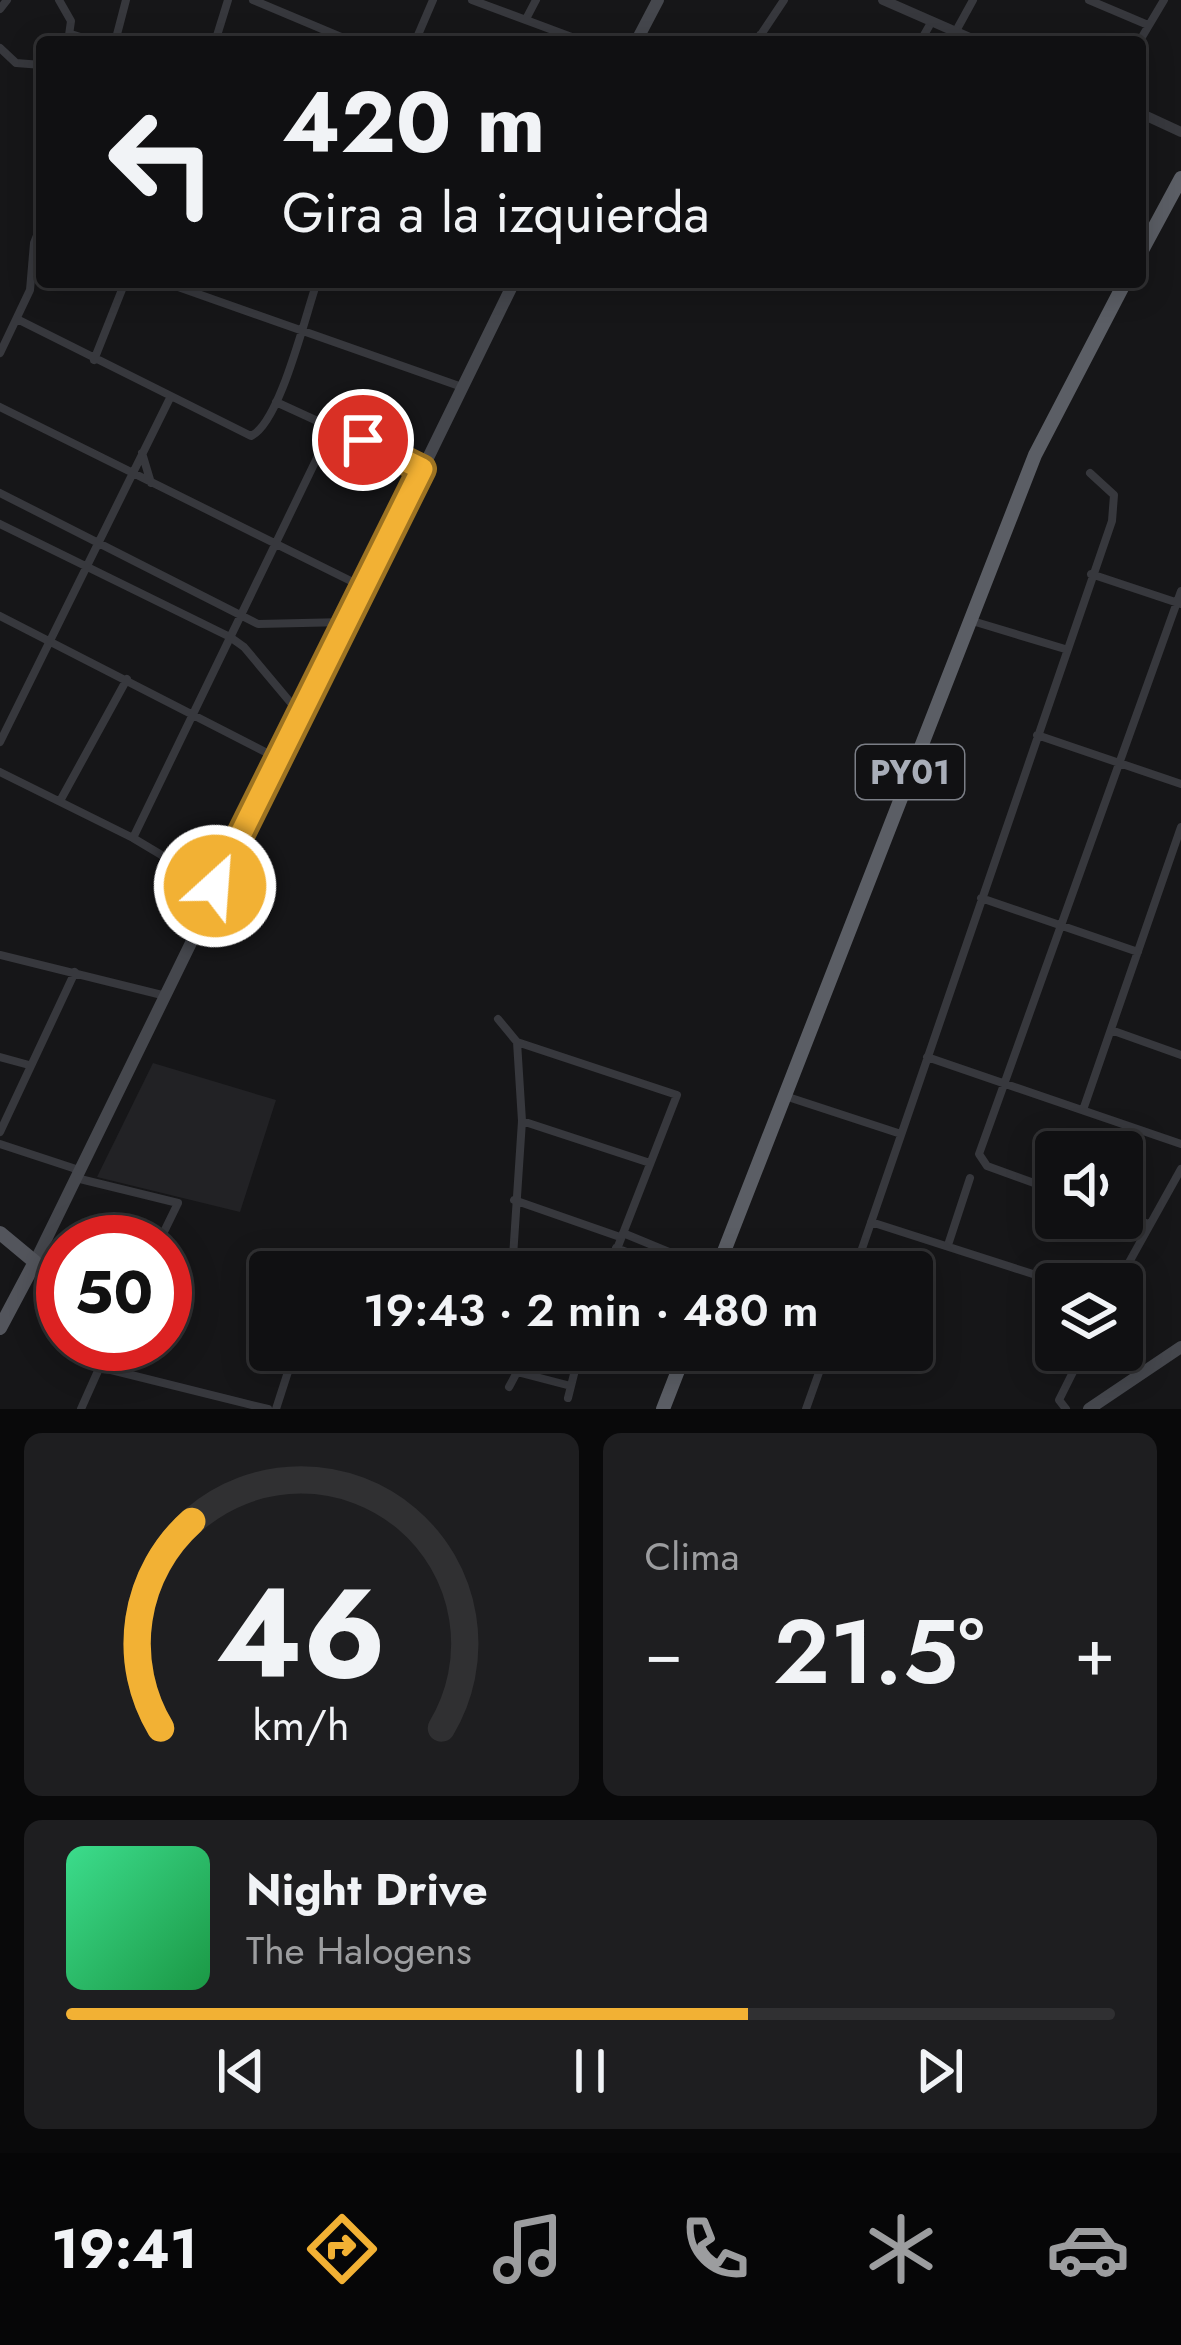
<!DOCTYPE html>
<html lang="es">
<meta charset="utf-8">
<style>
:root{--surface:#101012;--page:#1e1e20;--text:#f1f3f6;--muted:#9c9d9f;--line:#303032;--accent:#f2b134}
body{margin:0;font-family:Jost,sans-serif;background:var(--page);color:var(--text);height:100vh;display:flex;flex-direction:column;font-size:45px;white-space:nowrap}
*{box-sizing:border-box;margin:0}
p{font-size:39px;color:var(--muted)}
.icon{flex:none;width:66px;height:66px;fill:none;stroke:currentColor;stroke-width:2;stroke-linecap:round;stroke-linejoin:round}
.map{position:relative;height:1409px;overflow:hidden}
.details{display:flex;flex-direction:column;gap:24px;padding:24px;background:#09090a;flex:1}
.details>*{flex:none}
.hud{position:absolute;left:36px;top:36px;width:1110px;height:252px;border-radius:12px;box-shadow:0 6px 30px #0003,0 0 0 3px var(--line);background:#101012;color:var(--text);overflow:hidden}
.tools{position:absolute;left:1035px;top:1131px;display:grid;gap:24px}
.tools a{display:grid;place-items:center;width:108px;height:108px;border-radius:12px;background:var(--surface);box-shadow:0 6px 30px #0003,0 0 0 3px var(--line);font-size:60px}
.speed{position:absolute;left:36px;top:1215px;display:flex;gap:24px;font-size:60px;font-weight:700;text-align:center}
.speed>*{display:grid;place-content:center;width:156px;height:156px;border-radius:50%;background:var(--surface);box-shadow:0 6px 30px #0003,0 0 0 3px var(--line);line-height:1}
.speed .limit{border:18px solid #d22;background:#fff;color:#111}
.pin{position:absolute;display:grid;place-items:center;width:102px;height:102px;color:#fff;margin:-51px;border:6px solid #fff;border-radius:50%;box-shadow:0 3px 12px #0007}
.me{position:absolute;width:132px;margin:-66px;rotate:26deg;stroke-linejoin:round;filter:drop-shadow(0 0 9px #0008)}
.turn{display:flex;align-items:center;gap:42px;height:252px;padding:0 48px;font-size:54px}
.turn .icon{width:156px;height:156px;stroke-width:2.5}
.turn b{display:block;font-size:84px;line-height:102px}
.big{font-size:90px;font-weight:600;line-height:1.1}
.details .card{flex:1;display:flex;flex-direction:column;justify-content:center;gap:18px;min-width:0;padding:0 42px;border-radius:18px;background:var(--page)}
.details .dial{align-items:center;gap:0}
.dial svg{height:312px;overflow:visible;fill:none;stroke:var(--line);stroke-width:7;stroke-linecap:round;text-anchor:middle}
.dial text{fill:var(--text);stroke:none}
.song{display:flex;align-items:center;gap:36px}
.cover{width:144px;height:144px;border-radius:18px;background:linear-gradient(135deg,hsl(150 70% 55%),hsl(140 70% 35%))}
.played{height:12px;border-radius:6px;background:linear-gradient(90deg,var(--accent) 65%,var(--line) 65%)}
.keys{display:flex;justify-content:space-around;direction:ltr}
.heat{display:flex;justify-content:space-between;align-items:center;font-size:66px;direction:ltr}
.details .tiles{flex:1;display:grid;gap:24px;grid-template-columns:1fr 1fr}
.card:last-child{grid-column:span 2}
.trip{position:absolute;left:249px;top:1251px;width:684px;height:120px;border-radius:12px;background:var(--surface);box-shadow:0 6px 30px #0003,0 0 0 3px var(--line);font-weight:600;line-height:120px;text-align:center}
.menu{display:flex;height:192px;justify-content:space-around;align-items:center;background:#060607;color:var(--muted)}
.menu .icon{width:84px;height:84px}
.menu .selected{color:var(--accent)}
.menu b{font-size:54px;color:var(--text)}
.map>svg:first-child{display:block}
.built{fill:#222225}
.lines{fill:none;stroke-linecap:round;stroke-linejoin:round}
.minor{stroke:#37383d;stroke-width:8}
.tertiary{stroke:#37383d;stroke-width:10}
.secondary{stroke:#45474d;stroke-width:12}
.primary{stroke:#53555c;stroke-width:14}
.trunk{stroke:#5b5e65;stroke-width:14}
.route-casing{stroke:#9d7322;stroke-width:30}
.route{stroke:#f2b134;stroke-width:21}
.labels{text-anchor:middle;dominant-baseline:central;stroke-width:12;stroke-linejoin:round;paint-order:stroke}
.shield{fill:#111113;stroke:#7b7e86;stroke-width:3}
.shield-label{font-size:33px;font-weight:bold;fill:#a8adb8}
</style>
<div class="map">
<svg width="1181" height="1409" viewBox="0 0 1181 1409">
<rect width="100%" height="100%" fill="#161618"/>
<path class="built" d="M153,1063l123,37 -36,112 -143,-35z"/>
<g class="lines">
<path class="minor" d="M59,0l12,21 -3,21
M253,0l100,42
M472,0l113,42
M1089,0l59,25
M0,9l7,-9
M526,19l10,-19
M956,31l17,-31
M71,34l25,8
M760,35l14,7
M115,42l11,-42
M215,42l13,-42
M415,42l18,-42
M756,42l28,-42
M920,42l12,-21
M1139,42l25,-42
M0,48l16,15 26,2
M164,282l298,105
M17,319l234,117c29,-13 54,-120 66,-154
M0,353l30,-63 4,-47 8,-20
M94,360l31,-78
M276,402l146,67
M0,407l363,180
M142,453l9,30
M0,493l258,131 88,-2
M0,524l230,113 14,10 57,68
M1091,574l90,30
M0,616l279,143
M969,620l96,29
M1037,735l144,49
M0,742l169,-342
M0,772l133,66 82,49
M60,801l67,-122
M133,838l200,-413
M981,898l157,54
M0,955l162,40
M498,1019l19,23 5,79 -10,151
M1111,1030l70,25
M517,1042l160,53 -69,177
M0,1057l29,8
M927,1057l254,87
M785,1096l116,38
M1083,1110l98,-283
M522,1121l128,42
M0,1132l75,-160
M0,1144l79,26
M76,1178l102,25 -19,39
M1056,1191l-69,-25 -8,-12 202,-563
M514,1200l106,37
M1122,1215l27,9
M871,1222l193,62
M623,1233l92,38
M948,1245l22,-67
M616,1248l63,24
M319,1272l6,-20
M854,1272l258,-751 2,-26 -24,-22
M1117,1284l64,-115
M99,1367l169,42
M517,1372l50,13
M509,1387l8,-15 -2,-22
M568,1398l12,-48
M81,1409l29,-65
M276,1409l19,-59
M806,1409l21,-59
M1066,1409l-7,-9 25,-50"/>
<path class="tertiary" d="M883,0l96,42
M1140,113l41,19"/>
<path class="secondary" d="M636,42l22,-42
M35,1262l479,-980
M1089,1409l92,-62"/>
<path class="primary" d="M0,1233l35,29 -35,66"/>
<path class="trunk" d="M1140,254l41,-76
M716,1272l319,-817 90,-173
M663,1409l23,-59"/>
</g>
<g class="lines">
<defs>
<path id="route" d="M215,886l207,-417 -59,-29"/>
</defs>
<use href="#route" class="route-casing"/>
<use href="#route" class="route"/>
</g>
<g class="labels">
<rect class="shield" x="856" y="745" width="108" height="54" rx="9"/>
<g class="shield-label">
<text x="910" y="772">PY01</text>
</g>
</g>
</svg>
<div class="tools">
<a><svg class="icon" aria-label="sound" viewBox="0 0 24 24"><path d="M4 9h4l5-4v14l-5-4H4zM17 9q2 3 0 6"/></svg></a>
<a><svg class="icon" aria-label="layers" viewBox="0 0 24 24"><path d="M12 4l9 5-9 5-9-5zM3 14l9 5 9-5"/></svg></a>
</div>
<div class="speed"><div class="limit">50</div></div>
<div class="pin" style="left:363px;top:440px;background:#d93025"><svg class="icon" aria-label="arrive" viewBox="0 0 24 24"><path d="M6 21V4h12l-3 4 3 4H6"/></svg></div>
<svg class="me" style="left:215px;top:886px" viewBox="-20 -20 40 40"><circle r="17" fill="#f2b134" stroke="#fff" stroke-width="3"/><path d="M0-11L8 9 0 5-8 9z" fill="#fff"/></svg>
<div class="trip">19:43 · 2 min · 480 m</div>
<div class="hud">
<div class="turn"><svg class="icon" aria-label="left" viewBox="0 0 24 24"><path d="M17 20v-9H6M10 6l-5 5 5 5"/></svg><div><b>420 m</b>Gira a la izquierda</div></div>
</div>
</div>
<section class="details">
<div class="tiles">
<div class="card dial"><svg viewBox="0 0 100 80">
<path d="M14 69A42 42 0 1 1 86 69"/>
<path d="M14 69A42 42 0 0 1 22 16" stroke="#f2b134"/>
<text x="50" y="56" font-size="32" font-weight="700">46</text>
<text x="50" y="72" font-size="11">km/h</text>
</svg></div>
<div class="card"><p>Clima</p>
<div class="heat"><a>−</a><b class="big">21.5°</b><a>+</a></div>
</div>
<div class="card">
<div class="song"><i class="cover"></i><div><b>Night Drive</b><p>The Halogens</p></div></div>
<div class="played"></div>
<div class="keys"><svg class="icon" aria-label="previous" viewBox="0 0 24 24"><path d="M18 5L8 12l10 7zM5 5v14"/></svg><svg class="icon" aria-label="pause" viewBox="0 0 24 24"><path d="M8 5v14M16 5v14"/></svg><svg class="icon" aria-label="next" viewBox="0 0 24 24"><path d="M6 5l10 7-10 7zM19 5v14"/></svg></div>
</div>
</div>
</section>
<nav class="menu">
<b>19:41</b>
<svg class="icon selected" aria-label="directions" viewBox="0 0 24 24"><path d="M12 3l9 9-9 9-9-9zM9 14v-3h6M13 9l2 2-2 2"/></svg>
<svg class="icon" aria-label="music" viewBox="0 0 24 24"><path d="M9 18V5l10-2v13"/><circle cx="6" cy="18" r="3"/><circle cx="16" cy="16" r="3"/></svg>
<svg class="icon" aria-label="phone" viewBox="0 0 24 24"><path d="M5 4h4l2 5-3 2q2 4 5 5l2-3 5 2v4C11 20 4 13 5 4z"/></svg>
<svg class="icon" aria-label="climate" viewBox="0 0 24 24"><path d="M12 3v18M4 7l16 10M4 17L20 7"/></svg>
<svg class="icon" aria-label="car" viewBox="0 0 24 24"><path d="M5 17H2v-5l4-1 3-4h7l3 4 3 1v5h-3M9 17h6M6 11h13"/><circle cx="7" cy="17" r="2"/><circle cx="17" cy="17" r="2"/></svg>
</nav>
